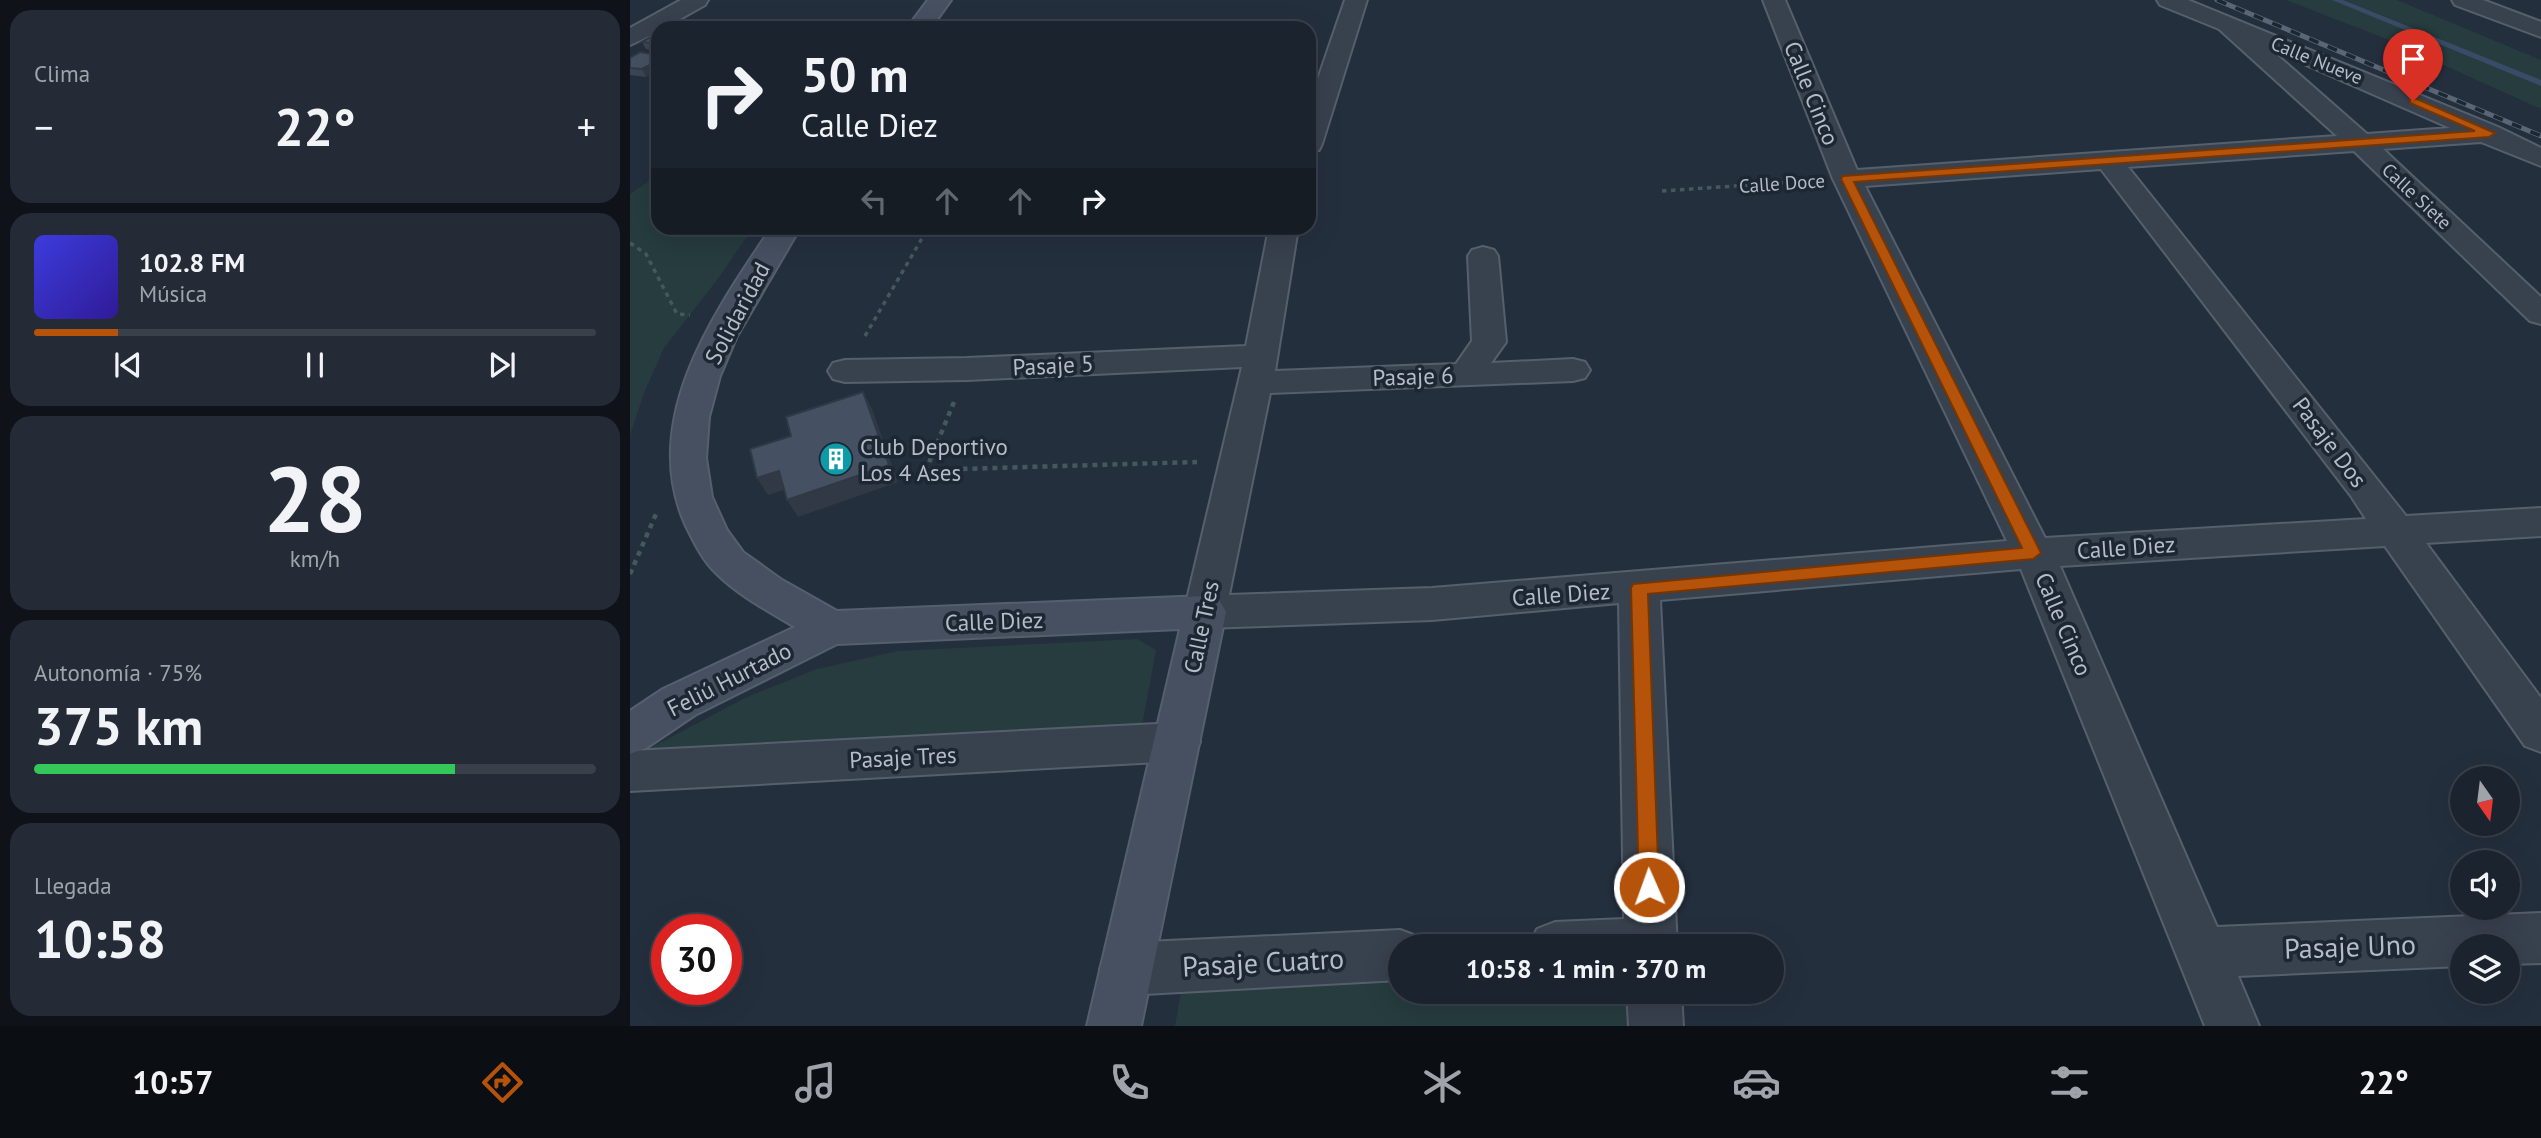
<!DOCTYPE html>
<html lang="es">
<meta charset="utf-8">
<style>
:root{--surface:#1b232e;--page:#242b36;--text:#f1f3f6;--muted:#a0a4aa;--line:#39404a;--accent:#b45309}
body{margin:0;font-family:"PT Sans",sans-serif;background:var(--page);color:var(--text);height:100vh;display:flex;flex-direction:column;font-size:26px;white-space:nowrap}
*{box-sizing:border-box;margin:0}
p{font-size:23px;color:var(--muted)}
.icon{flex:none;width:38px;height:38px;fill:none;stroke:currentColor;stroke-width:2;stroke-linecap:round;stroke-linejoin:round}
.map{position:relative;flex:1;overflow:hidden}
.sheet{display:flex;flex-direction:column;gap:10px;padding:10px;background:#0f1319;width:630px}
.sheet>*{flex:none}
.top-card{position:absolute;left:21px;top:21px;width:665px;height:214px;border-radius:21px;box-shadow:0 7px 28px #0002,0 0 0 2px var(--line);background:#1b232e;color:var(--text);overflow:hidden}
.needle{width:46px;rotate:166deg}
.controls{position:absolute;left:1820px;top:766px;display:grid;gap:14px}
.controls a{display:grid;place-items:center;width:70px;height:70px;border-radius:50%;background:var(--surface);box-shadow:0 7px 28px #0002,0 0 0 2px var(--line);font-size:35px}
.speed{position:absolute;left:21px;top:914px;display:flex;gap:14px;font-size:35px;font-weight:700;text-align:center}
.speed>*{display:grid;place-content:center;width:91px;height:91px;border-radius:50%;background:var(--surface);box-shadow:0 7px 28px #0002,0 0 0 2px var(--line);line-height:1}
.speed .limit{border:10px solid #d22;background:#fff;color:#111}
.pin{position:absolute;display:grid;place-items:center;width:60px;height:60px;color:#fff;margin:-72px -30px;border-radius:50% 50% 50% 0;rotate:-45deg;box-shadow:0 0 7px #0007}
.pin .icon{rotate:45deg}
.me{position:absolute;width:77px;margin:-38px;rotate:358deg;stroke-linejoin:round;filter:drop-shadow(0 0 5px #0008)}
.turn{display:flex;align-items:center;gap:24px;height:147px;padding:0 35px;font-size:32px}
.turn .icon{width:91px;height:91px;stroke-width:2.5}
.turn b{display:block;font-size:49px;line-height:60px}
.lanes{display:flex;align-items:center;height:66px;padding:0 35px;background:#0003;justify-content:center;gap:35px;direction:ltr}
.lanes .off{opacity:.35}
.big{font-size:52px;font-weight:600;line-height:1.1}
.sheet .widget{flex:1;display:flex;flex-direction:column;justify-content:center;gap:10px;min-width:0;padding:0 24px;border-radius:21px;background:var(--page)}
.sheet .dial{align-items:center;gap:0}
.dial b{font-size:91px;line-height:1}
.song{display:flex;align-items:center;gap:21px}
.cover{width:84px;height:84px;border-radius:10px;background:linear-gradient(135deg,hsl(240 70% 55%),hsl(250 70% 35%))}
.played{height:7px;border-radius:4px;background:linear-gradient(90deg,var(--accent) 15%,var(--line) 15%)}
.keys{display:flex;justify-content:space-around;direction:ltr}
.heat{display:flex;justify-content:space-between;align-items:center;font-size:38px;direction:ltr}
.charge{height:10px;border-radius:5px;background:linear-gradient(90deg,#34c759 75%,var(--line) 0)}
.trip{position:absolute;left:758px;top:934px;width:396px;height:70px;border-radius:35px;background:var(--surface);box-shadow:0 7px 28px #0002,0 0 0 2px var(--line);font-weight:600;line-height:70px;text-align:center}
.tab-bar{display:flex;height:112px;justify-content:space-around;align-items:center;background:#0b0e12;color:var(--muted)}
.tab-bar .icon{width:49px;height:49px}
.tab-bar .selected{color:var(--accent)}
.tab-bar b{font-size:32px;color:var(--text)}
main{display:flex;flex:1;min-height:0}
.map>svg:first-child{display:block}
.green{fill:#263c3f}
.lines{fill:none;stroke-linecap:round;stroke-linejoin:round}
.stream{fill:#394c67;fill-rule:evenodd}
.street-casing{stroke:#565f6c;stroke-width:4}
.secondary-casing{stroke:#565f6c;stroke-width:4}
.path-far1{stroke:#44595c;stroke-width:3.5;stroke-dasharray:4.5 4.5;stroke-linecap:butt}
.path{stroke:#44595c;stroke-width:4.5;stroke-dasharray:5 5;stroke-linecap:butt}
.street{fill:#38414e;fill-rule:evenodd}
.secondary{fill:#465061;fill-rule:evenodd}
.rail-casing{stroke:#5a6575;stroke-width:5}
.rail{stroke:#1d2633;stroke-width:3.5;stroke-dasharray:10;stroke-linecap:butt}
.wall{fill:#3b4654}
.shaded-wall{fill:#303945}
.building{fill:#455162;stroke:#303945;stroke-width:2}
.route{fill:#b45309;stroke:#753606;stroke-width:2}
.labels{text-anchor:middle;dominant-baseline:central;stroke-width:7;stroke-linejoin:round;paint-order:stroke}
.far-street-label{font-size:19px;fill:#b4bcc9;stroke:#1d2633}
.street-label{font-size:23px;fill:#b4bcc9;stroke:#1d2633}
.poi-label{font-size:23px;fill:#b4bcc9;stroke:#1d2633;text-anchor:start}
.near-street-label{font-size:28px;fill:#b4bcc9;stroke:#1d2633}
</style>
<main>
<section class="sheet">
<div class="widget"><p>Clima</p>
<div class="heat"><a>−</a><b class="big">22°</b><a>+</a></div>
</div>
<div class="widget">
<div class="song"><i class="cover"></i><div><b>102.8 FM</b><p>Música</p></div></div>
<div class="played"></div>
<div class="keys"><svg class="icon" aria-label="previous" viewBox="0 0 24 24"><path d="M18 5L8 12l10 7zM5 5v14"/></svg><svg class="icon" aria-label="pause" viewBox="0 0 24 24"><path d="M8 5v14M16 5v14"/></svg><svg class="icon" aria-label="next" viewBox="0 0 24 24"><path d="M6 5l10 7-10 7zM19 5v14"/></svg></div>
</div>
<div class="widget dial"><b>28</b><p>km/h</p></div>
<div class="widget"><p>Autonomía · 75%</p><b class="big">375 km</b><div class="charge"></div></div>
<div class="widget"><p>Llegada</p><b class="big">10:58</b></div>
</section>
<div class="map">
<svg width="1911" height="1026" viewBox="0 0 1911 1026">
<rect width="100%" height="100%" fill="#242f3e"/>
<path class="green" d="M1656,0h111l144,60v49l-157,-71z
M28,175v53h95l-36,52 -53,68 -20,45 -14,42v-241z
M507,639l19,11 -15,81 -504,24 110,-58 70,-28 81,-18z
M770,963v29h243l3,34h-471l9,-51z"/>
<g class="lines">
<path class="stream" d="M1702,0h11l198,80v6z"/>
<defs>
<path id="street" d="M51,0h27l-3,5 -41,23h-6v4l-28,13v-17z
M715,0h22l-45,144 -3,6 -10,2v-47z
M1133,0h22l72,170 480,-34 -118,-107 -59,-24 -3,-5h31l310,127 43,21v18l-60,-24 -98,7 158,148v27l-11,-3 -176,-170 -226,16 278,349 135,-8v28l-115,7 115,155v54l-16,-6 -140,-200 -325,20 157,361 324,-14v50l-33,1v-17h-46v19l-224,10 21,50h-54l-184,-457 -361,31 17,347h-148l8,-18 18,-7 69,-3 -5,-316 -187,17 -227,8 -15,-5 -6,-11 58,-245 -275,13 -122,2 -12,-3 -5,-8 5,-8 12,-3 122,-2 279,-12 23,-118h29l-23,143 181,-7 16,-23 -4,-85 4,-6 11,-3 11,3 4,6 8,86 -15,21 82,-4 12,3 5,8 -5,8 -12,3 -303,12 -41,202 203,-7 575,-47 -174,-362zM1640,49l180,79 -83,6zM1471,169l250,327 15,23 -321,19 -180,-352z
M1822,0h31l58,22v15l-86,-32z
M547,723l16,5 7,14 -7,14 -16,5 -547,30v-40z
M770,930l19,7 4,10h-23v33l-274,15 -19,-8 -7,-18 7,-18 19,-8z
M997,992h54l2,34h-54z"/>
<path id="secondary" d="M298,0h23l-20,28h-24z
M141,228h29l-63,108 -17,40 -11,41 -3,41 6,39 15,33 16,22 39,28 55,31 368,-15 15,5 6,11 -85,414h-54l93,-397 -343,15 -142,71 -49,33 -16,6v-43l33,-22 132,-62c-27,-16 -57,-32 -79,-54 -14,-13 -23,-33 -31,-49 -46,-105 29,-211 86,-296z"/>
</defs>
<use href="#street" class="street-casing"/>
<use href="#secondary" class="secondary-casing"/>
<path class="path-far1" d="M1032,191l146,-10
M0,243l16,11 31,60 13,1
M235,336l63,-108"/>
<path class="path" d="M324,402l-28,68 271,-8
M0,574l26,-60"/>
<use href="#street" class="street"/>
<use href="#secondary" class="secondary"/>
<defs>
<path id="rail" d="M1587,0l324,136"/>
</defs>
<use href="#rail" class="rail-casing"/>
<use href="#rail" class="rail"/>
</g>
<path class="wall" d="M28,33v18l-12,-2 -4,-7z
M10,52l6,25 -16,-2v-17z"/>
<path class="shaded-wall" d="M28,61v9l-12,7 -4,-8z
M233,392l9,17 26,73 -100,35 -11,-17z
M149,471l11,17 -22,7 -11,-17z"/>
<path class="building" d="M28,33v11l-16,-2z
M10,52l18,3v6l-16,8 -12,-1v-10z
M233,392l26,73 -102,35 -8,-29 -22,7 -7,-29 41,-13 -5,-19z"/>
<path class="route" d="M1780,99h7l78,34 -6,4 -635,45 187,371 -8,6 -385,35 11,293 -3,7 -7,3 -7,-3 -3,-7 -8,-299 2,-4 389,-36 -181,-369 2,-3 632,-45 -65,-28z"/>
<defs>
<symbol id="building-disc" viewBox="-11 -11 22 22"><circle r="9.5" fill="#0f9aa8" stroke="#1d2633"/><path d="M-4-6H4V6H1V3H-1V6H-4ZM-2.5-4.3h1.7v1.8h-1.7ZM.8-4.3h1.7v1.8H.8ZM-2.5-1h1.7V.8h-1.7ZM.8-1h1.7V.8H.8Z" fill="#fff"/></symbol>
</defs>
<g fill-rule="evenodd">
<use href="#building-disc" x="187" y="440" width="38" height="38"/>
</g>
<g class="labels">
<g class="far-street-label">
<text transform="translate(1687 60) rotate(22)">Calle Nueve</text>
<text transform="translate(1152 183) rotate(-4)">Calle Doce</text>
<text transform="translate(1787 196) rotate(43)">Calle Siete</text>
</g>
<g class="street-label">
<text transform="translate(1182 93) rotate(68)">Calle Cinco</text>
<text transform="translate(107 313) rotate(-62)">Solidaridad</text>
<text transform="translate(423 365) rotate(-3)">Pasaje 5</text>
<text transform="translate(783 376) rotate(-2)">Pasaje 6</text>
<text transform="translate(1700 442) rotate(53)">Pasaje Dos</text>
<text transform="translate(1496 547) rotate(-4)">Calle Diez</text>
<text transform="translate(931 594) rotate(-4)">Calle Diez</text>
<text transform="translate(364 621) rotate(-2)">Calle Diez</text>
<text transform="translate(1434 624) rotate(67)">Calle Cinco</text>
<text transform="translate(571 627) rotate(-78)">Calle Tres</text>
<text transform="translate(99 679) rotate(-27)">Feliú Hurtado</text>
<text transform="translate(273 757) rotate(-3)">Pasaje Tres</text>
</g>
<g class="poi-label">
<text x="230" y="446">Club Deportivo<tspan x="230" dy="26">Los 4 Ases</tspan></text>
</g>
<g class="near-street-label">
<text transform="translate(1720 946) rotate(-2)">Pasaje Uno</text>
<text transform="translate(633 962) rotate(-3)">Pasaje Cuatro</text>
</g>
</g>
</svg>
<div class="controls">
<a><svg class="needle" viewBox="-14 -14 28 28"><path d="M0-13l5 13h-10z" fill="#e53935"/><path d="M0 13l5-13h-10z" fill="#a0a4aa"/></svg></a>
<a><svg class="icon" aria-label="sound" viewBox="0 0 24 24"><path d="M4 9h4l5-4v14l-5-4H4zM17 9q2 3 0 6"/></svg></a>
<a><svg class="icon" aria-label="layers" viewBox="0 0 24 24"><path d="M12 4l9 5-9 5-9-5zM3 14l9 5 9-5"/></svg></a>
</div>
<div class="speed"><div class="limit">30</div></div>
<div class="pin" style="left:1783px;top:101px;background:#d93025"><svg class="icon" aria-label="arrive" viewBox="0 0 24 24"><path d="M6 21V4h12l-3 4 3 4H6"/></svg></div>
<svg class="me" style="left:1019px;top:887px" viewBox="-20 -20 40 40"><circle r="17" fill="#b45309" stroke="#fff" stroke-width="3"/><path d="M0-11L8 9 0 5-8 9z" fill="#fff"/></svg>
<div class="trip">10:58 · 1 min · 370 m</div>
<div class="top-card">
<div class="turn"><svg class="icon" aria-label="right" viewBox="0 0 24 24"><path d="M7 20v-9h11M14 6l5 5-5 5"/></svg><div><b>50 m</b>Calle Diez</div></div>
<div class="lanes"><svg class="icon off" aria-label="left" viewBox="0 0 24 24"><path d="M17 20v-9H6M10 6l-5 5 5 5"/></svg><svg class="icon off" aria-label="ahead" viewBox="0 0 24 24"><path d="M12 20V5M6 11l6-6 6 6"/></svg><svg class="icon off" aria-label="ahead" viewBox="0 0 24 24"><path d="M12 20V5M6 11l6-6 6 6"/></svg><svg class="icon" aria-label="right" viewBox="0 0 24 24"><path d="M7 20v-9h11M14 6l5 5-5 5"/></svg></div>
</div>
</div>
</main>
<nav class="tab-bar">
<b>10:57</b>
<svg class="icon selected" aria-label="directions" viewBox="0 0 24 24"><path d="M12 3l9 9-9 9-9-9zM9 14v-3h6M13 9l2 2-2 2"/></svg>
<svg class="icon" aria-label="music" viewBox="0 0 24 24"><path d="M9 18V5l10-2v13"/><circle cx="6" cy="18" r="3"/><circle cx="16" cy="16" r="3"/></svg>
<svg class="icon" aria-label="phone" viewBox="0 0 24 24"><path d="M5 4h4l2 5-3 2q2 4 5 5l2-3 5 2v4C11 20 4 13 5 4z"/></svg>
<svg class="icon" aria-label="climate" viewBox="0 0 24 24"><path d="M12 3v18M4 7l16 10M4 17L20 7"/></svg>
<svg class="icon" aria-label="car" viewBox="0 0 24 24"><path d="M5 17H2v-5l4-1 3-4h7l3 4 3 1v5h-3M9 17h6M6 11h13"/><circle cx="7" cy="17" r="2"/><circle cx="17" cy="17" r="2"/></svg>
<svg class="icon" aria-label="filters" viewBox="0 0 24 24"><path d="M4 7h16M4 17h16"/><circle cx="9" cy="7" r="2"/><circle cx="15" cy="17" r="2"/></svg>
<b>22°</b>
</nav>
